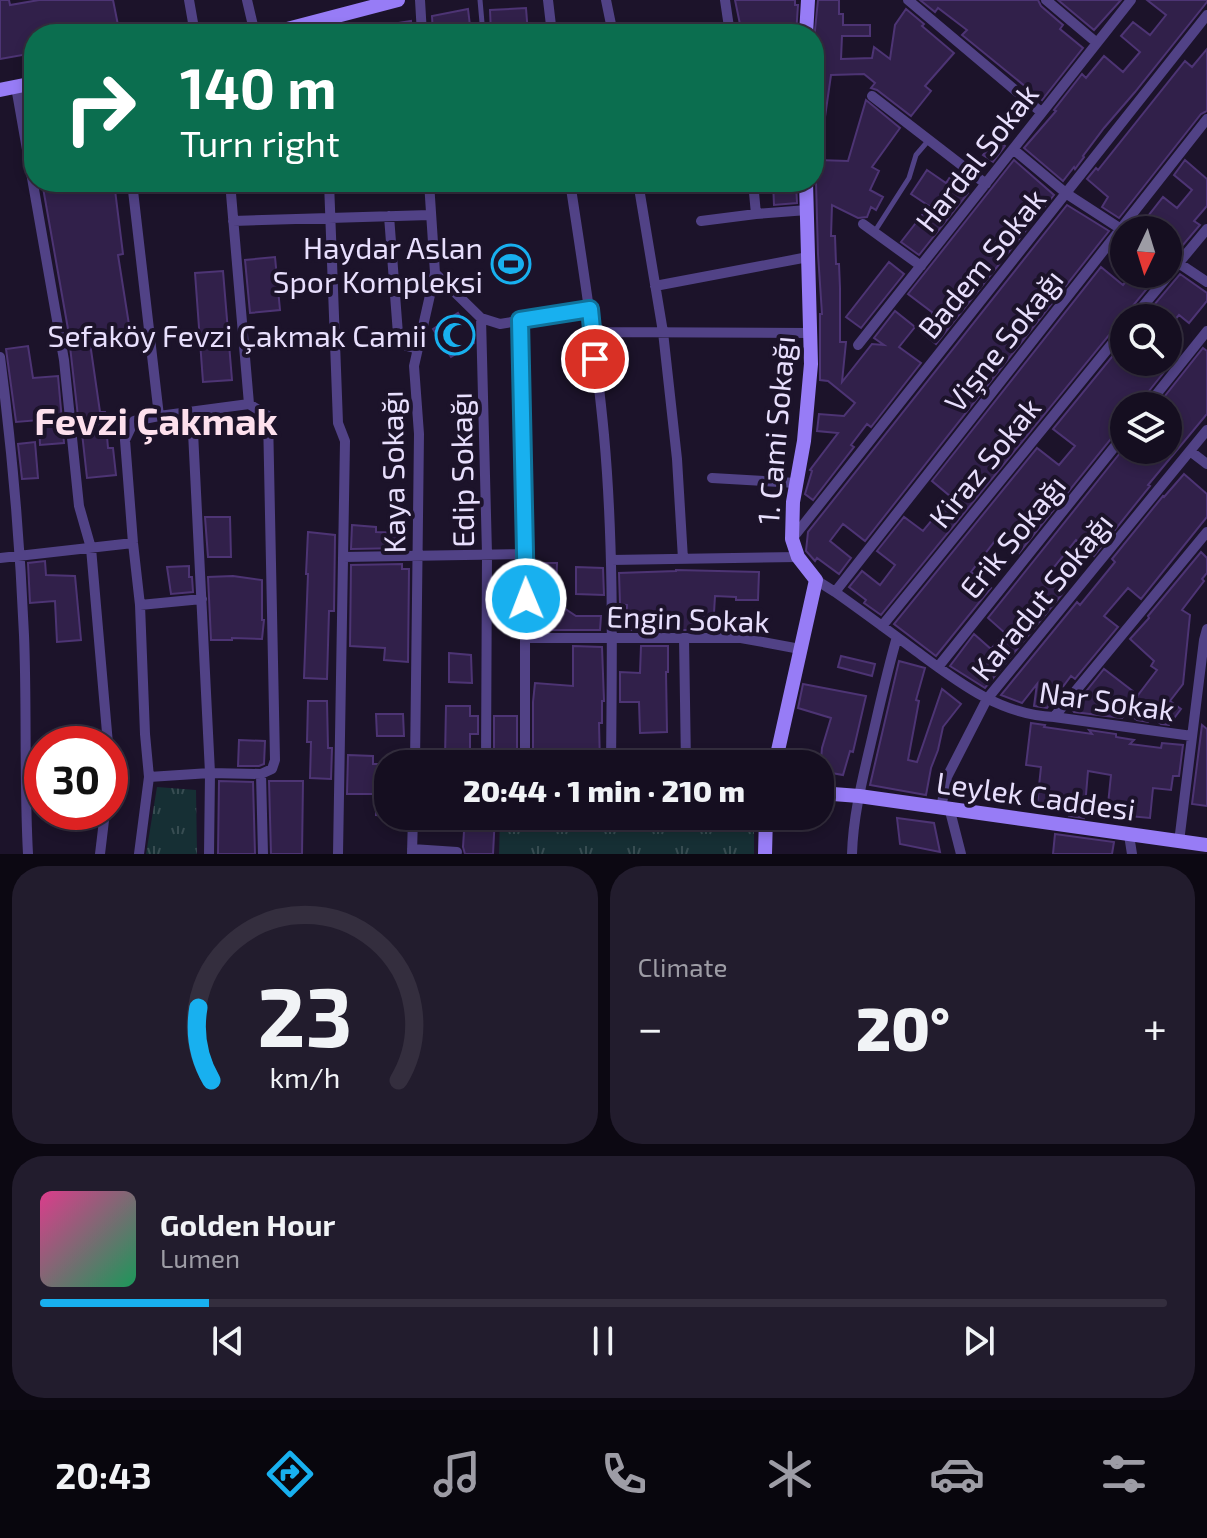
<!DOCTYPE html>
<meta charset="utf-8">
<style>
:root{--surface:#150e20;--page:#221c2d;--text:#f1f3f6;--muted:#9d9ca5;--line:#342e3e;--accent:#18b0ef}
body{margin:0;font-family:"Exo 2",sans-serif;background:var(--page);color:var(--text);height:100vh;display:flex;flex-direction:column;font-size:30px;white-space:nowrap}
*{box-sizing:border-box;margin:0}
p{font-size:26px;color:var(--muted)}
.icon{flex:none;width:44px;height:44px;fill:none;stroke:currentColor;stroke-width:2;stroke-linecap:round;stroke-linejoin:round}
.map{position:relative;height:854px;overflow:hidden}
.sheet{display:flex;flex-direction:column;gap:12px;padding:12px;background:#0c0812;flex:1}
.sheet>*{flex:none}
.hud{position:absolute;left:24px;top:24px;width:800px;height:168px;border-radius:32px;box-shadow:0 4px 12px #0003,0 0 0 2px var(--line);background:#0b6e4f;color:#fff;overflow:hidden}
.needle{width:52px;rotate:184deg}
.tools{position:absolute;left:1110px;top:216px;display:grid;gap:16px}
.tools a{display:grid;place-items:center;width:72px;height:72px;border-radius:50%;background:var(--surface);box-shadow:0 4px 12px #0003,0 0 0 2px var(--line);font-size:40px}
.speed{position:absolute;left:24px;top:726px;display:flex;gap:16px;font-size:40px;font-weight:700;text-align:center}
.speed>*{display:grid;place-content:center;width:104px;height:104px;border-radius:50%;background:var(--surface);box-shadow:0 4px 12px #0003,0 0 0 2px var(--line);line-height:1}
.speed .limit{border:12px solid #d22;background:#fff;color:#111}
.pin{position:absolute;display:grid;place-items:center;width:68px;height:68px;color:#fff;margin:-34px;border:4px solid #fff;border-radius:50%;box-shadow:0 2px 8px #0007}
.me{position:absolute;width:88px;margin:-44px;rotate:359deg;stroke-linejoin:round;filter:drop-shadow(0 0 6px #0008)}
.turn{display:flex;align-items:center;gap:28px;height:168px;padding:0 24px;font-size:36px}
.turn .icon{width:104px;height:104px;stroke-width:2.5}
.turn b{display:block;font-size:56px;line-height:68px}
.big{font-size:60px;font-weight:800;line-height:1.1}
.sheet .card{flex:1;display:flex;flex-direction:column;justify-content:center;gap:12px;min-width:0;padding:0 28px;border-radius:32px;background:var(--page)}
.sheet .dial{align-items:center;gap:0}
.dial svg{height:208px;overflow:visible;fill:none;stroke:var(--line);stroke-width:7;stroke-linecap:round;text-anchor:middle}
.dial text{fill:var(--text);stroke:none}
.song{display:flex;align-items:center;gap:24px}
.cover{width:96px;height:96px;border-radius:12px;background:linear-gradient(135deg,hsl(330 70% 55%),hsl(150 70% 35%))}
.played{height:8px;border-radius:4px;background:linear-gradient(90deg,var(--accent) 15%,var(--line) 15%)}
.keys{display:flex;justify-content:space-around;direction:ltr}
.heat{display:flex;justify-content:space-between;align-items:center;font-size:44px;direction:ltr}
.sheet .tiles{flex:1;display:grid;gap:12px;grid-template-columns:1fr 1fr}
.card:last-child{grid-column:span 2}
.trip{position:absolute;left:374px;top:750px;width:460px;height:80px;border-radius:32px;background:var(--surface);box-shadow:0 4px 12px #0003,0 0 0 2px var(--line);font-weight:800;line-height:80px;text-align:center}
.menu{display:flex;height:128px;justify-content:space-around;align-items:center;background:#08060d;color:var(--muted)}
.menu .icon{width:56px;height:56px}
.menu .current{color:var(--accent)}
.menu b{font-size:36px;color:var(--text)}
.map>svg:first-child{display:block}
.grass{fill:url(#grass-tufts)}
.building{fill:#31204a;stroke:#4d3474;stroke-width:2}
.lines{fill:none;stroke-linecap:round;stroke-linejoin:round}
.lane{stroke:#514286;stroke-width:5}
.street{stroke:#514286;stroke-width:10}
.secondary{stroke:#977cf6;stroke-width:14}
.route-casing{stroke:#10729b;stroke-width:20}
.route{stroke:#18b0ef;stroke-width:14}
.labels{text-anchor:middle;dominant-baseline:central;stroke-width:8;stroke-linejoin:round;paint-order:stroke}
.street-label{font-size:30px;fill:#e8dffd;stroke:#1c132a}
.poi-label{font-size:30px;fill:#e8dffd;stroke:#1c132a;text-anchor:end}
.district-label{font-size:38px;font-weight:bold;fill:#fde0ed;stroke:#1c132a}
</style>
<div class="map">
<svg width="1207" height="854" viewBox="0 0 1207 854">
<defs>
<pattern id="grass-tufts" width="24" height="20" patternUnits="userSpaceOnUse" patternTransform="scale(2)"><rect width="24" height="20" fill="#162f34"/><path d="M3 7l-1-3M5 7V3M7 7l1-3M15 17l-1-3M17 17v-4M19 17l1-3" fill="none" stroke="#384d52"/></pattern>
</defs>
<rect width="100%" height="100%" fill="#1c132a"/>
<path class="grass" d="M157,787l39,3 1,64h-51z
M500,816h254v38h-255z"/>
<path class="building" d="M0,0h9l1,5 29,-5h74l6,30 -20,4h-65v19l-34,6z
M735,0h60v5h3l-2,29h-54z
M818,0h21v14h4v11h27v11h-28l-1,23 31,-1 2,-11 16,12 5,-34 11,-16 18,15 -2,2 32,27 -29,33 6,5 -20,25 -34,-26 -6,-2 4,-5 -11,-9 -33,1 -8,56h-9v-91z
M920,0h118l3,6 22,19 -3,4 23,19 -41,52 -80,-65 5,-5 -29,-22 -3,4z
M1058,0h63l-27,30z
M1147,0h60v2l-72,90 -31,36 -21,28 1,1 -9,12 -1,-2 -11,14 -39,-33 32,-37 -2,-1 28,-36 4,4 18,-22 19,16 17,-20 -19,-16 12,-14 17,13 16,-20z
M526,8l2,26h-37l-1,-24z
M468,9l3,25h-38l-1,-18z
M411,21l1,13h-45v-6z
M1207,49v62l-6,3 -82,104 -17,-11 6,-10 -21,-18 9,-11 2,2 87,-109 7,6z
M866,100l34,28 -28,39 7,4 -9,19 13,7 -7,13 -5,-3 -4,10 -9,1 -26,-13 -1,31h4l1,28h3l1,24v54h6l-4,40 30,-38 12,1 -10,-7 21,-27 20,16 -16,20 22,16 -50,64 -4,-3 -16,21 3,2 -41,53 -8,-6 7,-23 -2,-1 28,-37 -21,-2 2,-17 25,2 11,-13 -27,-22 -8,-1v-66h2l-4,-60 -2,-72 2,-22 30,1z
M996,139l9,7 -12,16 -10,-7z
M1014,160l40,35 -118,149 -17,-14 14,-17 -25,-19z
M1185,160l22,19v27l-13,15 6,4 -23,27 -9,-4v-18h-20l-7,-5 22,-28 14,11 15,-18 -18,-15z
M927,170l19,13 4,-6 18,16 -49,62 -18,-13 28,-36 -18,-12z
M42,182h26v2l46,-2 9,72 -5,1 12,76 -41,5 11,76h5l3,36h5l3,27 -29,3 -5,-45 -2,1 -12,-105z
M773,182h23l1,21 -23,2z
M1067,205l42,26 -244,310 -22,-17 -13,17 21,17 -12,16 -22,-16 -2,3 -9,-10 2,-19z
M275,257l5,53 -30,3 -5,-53z
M889,262l15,12 -43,54 -15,-11z
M1101,267l22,18 9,-11h27l-32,39 -3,8 -6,3 -237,291 -17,-12 2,-3 -17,-13 13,-16 18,14 15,-20 -18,-14 27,-34 19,14 28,-34 -19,-16z
M223,271l9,109 -29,2 -8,-109z
M1180,274l27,19v8l-18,22 -10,-8 -11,13v-10h-25z
M458,313l15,24 1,6 -23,14 -18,-28z
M1168,341l13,10 -40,50 -2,5h-15v21l-6,3 -99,123 -21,-16 -27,35 20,16 -55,68 -42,-32 143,-176 22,17 16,-19 -22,-17 71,-87v20h44z
M28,346l5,32 25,-2 6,67 -24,2 -1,-25 -23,2 -10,-73z
M1203,348l4,3v63l-59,71 2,1 -56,70 -18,-16 -30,37 18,15 -79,96 -35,-22 24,-32 17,15 14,-16 -17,-15 136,-170v2h44v-44h-11z
M35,442l3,36 -16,1 -4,-35z
M1184,474l23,20v23l-66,82 -13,-11 -24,28 14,11 -43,52 -4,-3 -24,32 -13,-2 3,-22 -15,19 -21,-8 76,-93 3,3 35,-43 -3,-3 51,-63 1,1z
M205,517h25l1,40h-23z
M352,525l24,2v5l28,1 -1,15 -52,1z
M308,532l27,3 -1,76h-5l-2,68 -23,-1 4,-104h-2z
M1201,552l6,6v15l-5,6 2,2 -22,29 8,5 -7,69 -13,17 11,8 -12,16 -8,-1 -9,-7 -4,5 -11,-2 -10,-7 -5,5 -48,-6 -2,-3 32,-40 34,26 19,-25 -6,-4 3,-5 -24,-22 19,-21 -1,-2z
M45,561l1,14 29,1 6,64 -24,2 -2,-41 -25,2 -2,-40z
M533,563h24l-1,31h-13l33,22h25l-1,14h-67l2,-52h-2z
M402,564v5h7l-1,93 -24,-2 1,-12 -35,-2 1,-81z
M189,566v11h3l1,15 -22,2 -4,-27z
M576,567l27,1 1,27 -28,-1z
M676,570l83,2 -1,28h-22v-3l-21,-1 -2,34h-87l1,-25 -7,-1 -1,-31 57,-2z
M233,576l29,4v40h2l-2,19 -30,-1v2h-21l-3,-63z
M573,646l29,1 2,54h-2v22h-3l1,41h-26v-6l-41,2v-58l2,-19 38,3z
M641,646h27v26h-2l1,60 -27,1 -1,-31h-19v-30l20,1z
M449,653l22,2 1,28 -23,-1z
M841,656l34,8 -3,12 -34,-9z
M899,661l26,7 -9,32 3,1 -11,59 9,2 25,-73 19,15 -18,23 -5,23 -7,18 -5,27 -56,-10z
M803,684l63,12 -13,56 -3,-1 -7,24 -23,-4 2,-23 9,-30 -33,-10z
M308,701h19l1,47h4l-1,31 -21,-1 1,-36h-4z
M446,706h24v10h8v18h-8v25h-25z
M376,714h27l1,22h-27z
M494,716h23v39l-23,-1z
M1031,723l14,2 -1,2 48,7 -3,-4 27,4v3l18,3 -4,4 31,4 1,-5 21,2 -4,31h-6l-2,14 -18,-2 -3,30 -43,-4 4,-39 -23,-4 -4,47 -15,-2 1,-7 -33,-4 4,-38 -15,-2z
M1202,725l5,4v77l-15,-2z
M239,740l26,1 -1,23 -5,2h-21z
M348,755l25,1v8h15v52l-12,-1 1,-21h-30z
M219,781l34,1 2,72h-37z
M269,781h34l-1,73h-31z
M465,816h30l-2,38h-28l-2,-7z
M897,818l37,5 6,29 -40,-8z
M1055,834l59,8 -2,12h-59z"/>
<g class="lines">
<path class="lane" d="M480,0l3,34
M875,231l34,-53 7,-23 12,-14
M27,805l15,1"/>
<path class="street" d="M189,0l6,34
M247,0l8,34
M420,0l2,34
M548,0l4,34
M606,0l7,34
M725,0l5,34
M908,0l133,112
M1046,0l51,43
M326,19l1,15
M16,87l48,273 15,146 12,42 17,196
M872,96l114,88
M1013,149l54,45 57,37
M132,182l27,234
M230,182l19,222
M329,182l9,241 7,18 -7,413
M570,182c13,84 26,169 34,253 10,110 8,220 7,329
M638,182l25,150 14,127 6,100
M756,214l51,-4
M389,216l9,118c5,12 7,13 20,14
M233,221l197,-6
M701,221l55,-7 -3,-32
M863,224l58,42
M1168,256l39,26
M435,273l46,45 19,6 90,-15
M655,286l153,-29
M481,318l6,236 -1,210
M1133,318l74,-89
M520,320l5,234v210
M592,332l218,1
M858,345l273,-345
M0,357c12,92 20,185 24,278 3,73 0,146 4,219
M1147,406l60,-75
M192,412l18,361 -1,81
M1190,451l17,13
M712,478l84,5
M792,539l415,-524
M343,557l182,-3
M0,558l133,-15
M611,560l187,-3
M816,580l19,12c27,19 54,39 81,59 42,31 84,64 138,66l138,19
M835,592l372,-473
M140,605l62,-6
M882,626l242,-297
M526,638h215l59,11
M684,638l2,126
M938,667l186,-232
M1054,717l153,-185
M415,764l4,-330 -5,-68 21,-93 -6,-91
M261,774l2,80
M941,808l6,-31 40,-78 220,-269
M950,811l11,43
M1129,835l3,19
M1179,842l25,-202 3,-11
M412,849l45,3
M100,854l5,-42
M139,854l10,-77 -4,-43 -5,-129 -7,-62 -8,-103 9,-19 25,-5 90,-12 19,12 7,344 -3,9 -11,5 -51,-1 -61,4
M412,854l1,-38
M852,854c1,-35 9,-69 17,-103 9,-38 17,-76 28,-114"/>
<path class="secondary" d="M268,34l130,-34
M806,34l2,-34
M0,90l34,-7
M775,764l41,-184 -18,-23 -6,-18 1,-37 11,-61 7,-77 -5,-182
M820,793l39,3 348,49
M765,854l1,-38"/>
</g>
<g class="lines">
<defs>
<path id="route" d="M526,599l-6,-279 70,-11 5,50"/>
</defs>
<use href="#route" class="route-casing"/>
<use href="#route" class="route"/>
</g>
<defs>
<symbol id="stadium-ring" viewBox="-11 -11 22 22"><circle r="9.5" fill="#1c132a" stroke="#18b0ef" stroke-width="1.5"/><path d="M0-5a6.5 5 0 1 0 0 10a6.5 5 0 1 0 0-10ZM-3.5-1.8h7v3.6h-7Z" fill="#18b0ef"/></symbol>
<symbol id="mosque-ring" viewBox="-11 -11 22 22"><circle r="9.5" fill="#1c132a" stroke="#18b0ef" stroke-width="1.5"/><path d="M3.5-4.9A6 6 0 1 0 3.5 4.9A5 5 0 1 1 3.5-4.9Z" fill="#18b0ef"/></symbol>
</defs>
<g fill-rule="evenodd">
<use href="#stadium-ring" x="489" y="242" width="44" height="44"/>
<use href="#mosque-ring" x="433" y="313" width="44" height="44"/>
</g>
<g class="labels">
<g class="street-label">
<text transform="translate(976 157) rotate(-52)">Hardal Sokak</text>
<text transform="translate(981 263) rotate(-51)">Badem Sokak</text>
<text transform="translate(1003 340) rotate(-52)">Vişne Sokağı</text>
<text transform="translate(775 430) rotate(-85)">1. Cami Sokağı</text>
<text transform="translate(984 462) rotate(-51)">Kiraz Sokak</text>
<text transform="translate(461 470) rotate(-91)">Edip Sokağı</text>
<text transform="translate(392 472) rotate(-91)">Kaya Sokağı</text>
<text transform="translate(1012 536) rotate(-51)">Erik Sokağı</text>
<text transform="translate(1041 596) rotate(-51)">Karadut Sokağı</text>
<text transform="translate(688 618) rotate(2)">Engin Sokak</text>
<text transform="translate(1107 700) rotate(8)">Nar Sokak</text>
<text transform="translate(1036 795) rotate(8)">Leylek Caddesi</text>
</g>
<g class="poi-label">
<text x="483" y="247">Haydar Aslan<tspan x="483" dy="34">Spor Kompleksi</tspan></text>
<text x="427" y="335">Sefaköy Fevzi Çakmak Camii</text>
</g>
<g class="district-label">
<text x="156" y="420">Fevzi Çakmak</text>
</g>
</g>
</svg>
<div class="tools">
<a><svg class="needle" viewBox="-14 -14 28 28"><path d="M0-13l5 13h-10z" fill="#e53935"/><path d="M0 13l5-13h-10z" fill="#9d9ca5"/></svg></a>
<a><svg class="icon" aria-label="search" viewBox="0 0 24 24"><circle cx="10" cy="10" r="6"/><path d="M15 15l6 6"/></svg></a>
<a><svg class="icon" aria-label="layers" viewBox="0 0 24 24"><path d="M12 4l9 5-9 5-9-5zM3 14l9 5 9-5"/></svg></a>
</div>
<div class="speed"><div class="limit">30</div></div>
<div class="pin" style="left:595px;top:359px;background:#d93025"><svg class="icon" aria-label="arrive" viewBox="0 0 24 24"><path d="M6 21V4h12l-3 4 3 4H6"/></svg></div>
<svg class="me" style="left:526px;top:599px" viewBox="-20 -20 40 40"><circle r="17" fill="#18b0ef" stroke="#fff" stroke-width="3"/><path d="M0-11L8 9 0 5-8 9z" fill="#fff"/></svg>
<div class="trip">20:44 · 1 min · 210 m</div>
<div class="hud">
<div class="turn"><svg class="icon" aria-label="right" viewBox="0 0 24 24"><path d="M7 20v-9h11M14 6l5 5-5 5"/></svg><div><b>140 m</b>Turn right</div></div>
</div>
</div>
<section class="sheet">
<div class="tiles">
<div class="card dial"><svg viewBox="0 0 100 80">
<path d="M14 69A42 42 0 1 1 86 69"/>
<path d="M14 69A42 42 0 0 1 9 41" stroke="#18b0ef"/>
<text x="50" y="56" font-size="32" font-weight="700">23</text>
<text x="50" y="72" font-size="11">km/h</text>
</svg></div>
<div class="card"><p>Climate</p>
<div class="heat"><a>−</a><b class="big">20°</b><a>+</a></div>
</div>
<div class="card">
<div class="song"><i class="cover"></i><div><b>Golden Hour</b><p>Lumen</p></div></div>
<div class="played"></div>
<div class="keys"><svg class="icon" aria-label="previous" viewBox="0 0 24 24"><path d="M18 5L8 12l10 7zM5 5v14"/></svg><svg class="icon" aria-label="pause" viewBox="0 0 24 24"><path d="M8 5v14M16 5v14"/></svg><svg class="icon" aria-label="next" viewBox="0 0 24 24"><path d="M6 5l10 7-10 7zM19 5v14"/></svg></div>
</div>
</div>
</section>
<nav class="menu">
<b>20:43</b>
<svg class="icon current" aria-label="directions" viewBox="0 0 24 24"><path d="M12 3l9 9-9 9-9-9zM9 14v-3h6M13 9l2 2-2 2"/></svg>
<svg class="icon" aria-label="music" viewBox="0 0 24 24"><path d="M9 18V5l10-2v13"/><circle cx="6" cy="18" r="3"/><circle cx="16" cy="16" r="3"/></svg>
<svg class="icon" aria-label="phone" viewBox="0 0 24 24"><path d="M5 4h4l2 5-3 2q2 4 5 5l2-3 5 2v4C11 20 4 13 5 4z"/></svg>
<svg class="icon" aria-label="climate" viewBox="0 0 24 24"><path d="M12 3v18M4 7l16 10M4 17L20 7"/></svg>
<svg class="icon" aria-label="car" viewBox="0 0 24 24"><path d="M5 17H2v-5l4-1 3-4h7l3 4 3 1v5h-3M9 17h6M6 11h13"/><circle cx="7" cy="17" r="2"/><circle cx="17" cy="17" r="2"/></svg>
<svg class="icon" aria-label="filters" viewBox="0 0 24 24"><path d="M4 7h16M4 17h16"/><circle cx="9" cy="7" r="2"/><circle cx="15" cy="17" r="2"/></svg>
</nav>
